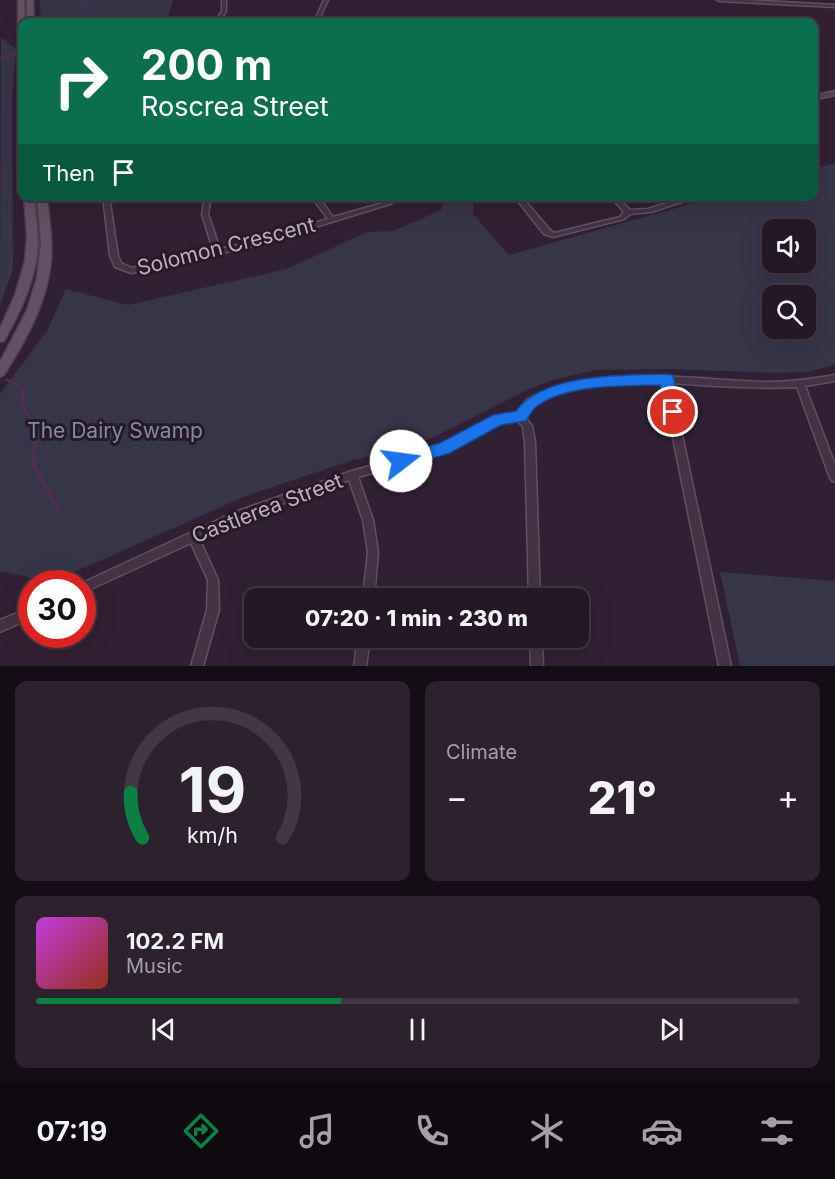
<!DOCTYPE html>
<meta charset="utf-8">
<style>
:root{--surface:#251826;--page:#2d212e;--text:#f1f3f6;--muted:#a3a0a7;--line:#423743;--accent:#0b8043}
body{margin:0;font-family:Inter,sans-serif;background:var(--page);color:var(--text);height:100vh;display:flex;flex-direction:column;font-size:22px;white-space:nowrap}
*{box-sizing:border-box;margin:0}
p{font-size:20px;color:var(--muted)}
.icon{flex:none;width:33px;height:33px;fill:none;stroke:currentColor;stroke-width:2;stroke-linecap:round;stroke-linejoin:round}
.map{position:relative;height:666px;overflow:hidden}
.drawer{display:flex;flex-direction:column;gap:15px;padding:15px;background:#140d15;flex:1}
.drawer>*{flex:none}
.hud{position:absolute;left:18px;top:18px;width:800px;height:183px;border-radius:12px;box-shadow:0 6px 24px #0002,0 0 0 2px var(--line);background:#0b6e4f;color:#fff;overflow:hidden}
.buttons{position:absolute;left:762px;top:219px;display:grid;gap:12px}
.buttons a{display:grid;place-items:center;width:54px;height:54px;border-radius:12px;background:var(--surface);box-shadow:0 6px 24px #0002,0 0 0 2px var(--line);font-size:30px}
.speed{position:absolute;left:18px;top:570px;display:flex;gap:12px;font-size:30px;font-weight:700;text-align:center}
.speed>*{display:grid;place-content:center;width:78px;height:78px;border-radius:50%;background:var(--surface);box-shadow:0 6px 24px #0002,0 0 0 2px var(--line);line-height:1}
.speed .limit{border:9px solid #d22;background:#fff;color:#111}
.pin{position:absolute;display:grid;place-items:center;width:51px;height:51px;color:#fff;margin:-26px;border:3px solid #fff;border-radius:50%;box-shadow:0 2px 6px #0007}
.me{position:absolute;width:66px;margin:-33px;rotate:75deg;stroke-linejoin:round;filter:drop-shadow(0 0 4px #0008)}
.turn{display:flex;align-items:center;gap:21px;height:126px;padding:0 24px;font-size:27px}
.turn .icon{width:78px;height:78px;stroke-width:2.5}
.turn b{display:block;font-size:42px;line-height:51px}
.then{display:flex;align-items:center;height:57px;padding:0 24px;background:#0003;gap:12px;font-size:22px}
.big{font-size:45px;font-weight:800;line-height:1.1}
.drawer .tile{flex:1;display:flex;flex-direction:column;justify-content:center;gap:9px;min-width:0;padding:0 21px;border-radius:12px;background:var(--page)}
.drawer .dial{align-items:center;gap:0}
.dial svg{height:156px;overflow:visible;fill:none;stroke:var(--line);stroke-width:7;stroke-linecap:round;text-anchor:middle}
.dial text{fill:var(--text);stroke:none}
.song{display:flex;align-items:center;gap:18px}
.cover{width:72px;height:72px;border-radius:9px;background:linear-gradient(135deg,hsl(290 70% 55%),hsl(10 70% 35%))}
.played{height:6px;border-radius:3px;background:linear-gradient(90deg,var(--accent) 40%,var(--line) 40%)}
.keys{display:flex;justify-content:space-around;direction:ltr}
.heat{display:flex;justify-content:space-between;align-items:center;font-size:33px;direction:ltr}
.drawer .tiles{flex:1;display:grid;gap:15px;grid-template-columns:1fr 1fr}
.tile:last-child{grid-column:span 2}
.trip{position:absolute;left:244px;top:588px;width:345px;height:60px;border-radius:12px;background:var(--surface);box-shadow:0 6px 24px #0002,0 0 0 2px var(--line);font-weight:800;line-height:60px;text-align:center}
.tabs{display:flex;height:96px;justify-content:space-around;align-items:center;background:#0f0a0f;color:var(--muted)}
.tabs .icon{width:42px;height:42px}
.tabs .active{color:var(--accent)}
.tabs b{font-size:27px;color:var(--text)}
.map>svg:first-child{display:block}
.green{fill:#373548;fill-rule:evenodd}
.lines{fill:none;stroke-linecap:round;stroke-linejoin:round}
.stream-far2{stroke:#502f53;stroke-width:2}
.stream-far1{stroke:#502f53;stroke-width:3}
.stream{stroke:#502f53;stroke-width:4}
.street-casing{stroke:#615062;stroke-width:3}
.secondary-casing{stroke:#615062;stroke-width:3}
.primary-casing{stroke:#4c3c4d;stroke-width:3}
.street{fill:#433344;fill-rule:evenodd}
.secondary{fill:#564157;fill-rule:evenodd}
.primary{fill:#625164;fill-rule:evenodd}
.route{fill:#1a73e8;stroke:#114b97;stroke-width:1.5}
.labels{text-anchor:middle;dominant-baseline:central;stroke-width:6;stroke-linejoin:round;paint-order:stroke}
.street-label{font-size:21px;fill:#c0adc1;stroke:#271928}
.park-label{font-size:21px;fill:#7e8ca0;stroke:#271928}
</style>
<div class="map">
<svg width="835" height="666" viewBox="0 0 835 666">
<rect width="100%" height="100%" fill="#312033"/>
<path class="green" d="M40,0h133l-5,17 -5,5h-122z
M1,37l15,12 -4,49 1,171 -13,36z
M835,163v202l-29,7 -31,1 -109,-4 -71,1 -42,10 -24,9 -93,47 -29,12 -57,13 -104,35 -194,86 -52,-11v-177l47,-63 19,-42 62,16 159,-36 80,-37 27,-1 47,-21 6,-12 -10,-1h37l-1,17 36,41 207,-58 97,-1v-27zM772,230h34v32h-34zM772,296h34v32h-34z
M720,572l115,9v85h-95z"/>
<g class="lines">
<path class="stream-far2" d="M74,22l-4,-2 20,-20
M0,58l16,-3"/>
<path class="stream-far1" d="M7,380l16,7 -1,20 15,19 -1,11"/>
<path class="stream" d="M36,435l-3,28 26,49"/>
<defs>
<path id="street" d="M222,0h4v11l-7,11h-4l7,-11z
M324,0h4l-10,22h-4z
M717,0h29l89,5v2l-116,-6z
M103,196h6l9,60 3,7 11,5 81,-18 -11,-36 3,-18h6l-3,18 12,35 30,-7 78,-23 -17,-23h7l15,21 53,-15 8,-6h9l-13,8 -136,42 -123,27 -16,-6 -5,-11z
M514,196h7l29,34 4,3 66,-16 4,-5 -14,-16h7l13,14 18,-1 40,-13h12l-49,16 -21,2 -6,5 -71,18 -9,-3z
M835,375v6l-30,5 30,79v17l-3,-1 -2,-3 -33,-91c-42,2 -84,-1 -126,-4l60,283h-12l-57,-283c-35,-1 -69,1 -103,11 -8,2 -19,5 -26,11 -3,4 -5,8 -8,12l7,9 3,16 5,156h-11l-4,-156 -2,-15 -5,-6 -26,5 -45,26 -89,25 15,43 5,32 -4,46h-11l5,-46 -5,-32 -14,-40 -107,38 -43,20 19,42 1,30 -16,56h-12l16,-56 1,-30 -17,-37 -109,50v-9h-2l155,-72 117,-41 89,-25 46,-26 30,-6c4,-5 6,-11 11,-15 8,-6 20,-9 30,-12 68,-20 139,-7 209,-5 23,0 45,-3 68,-7z
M32,607v11l-32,14v-12z
M358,638h12l-4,28h-12z
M530,638h12l1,28h-12z"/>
<path id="secondary" d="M835,91v4l-22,5v-4z"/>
<path id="primary" d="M18,0h6l1,22h-3v19l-4,-2z
M27,0h6l1,22h-7z
M24,196h10c1,16 4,32 4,48 -2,35 -17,67 -34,97l-4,1v-14l15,-33 10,-34 2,-25z
M37,196h10c2,22 6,43 4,65 -4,42 -25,79 -47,114l-4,2v-15l27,-52 10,-32 4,-35z"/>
</defs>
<use href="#street" class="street-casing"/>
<use href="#secondary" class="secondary-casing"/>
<use href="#primary" class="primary-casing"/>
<use href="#street" class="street"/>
<use href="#secondary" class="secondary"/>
<use href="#primary" class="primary"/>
</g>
<path class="route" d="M666,374l6,1 2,4 7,33 -2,5h-11l-8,-32c-36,1 -92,-1 -123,21 -5,4 -8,10 -11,15l-25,4 -51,28 -49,15 -5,-2 -3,-5 3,-5 44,-13 53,-28 23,-4c28,-38 107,-36 150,-37z"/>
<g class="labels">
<g class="street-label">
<text transform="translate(226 246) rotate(-14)">Solomon Crescent</text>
<text transform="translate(267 508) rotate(-21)">Castlerea Street</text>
</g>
<g class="park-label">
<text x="115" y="430">The Dairy Swamp</text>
</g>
</g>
</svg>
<div class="buttons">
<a><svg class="icon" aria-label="sound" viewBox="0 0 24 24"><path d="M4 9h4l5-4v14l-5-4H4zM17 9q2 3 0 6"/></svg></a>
<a><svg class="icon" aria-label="search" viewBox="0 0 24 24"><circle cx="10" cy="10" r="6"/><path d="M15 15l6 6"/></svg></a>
</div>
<div class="speed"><div class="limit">30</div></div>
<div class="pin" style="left:673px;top:412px;background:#d93025"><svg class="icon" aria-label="arrive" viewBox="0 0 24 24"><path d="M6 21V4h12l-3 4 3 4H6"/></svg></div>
<svg class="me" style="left:401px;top:461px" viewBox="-20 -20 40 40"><circle r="19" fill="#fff"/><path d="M0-13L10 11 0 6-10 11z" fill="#1a73e8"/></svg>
<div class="trip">07:20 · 1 min · 230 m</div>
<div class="hud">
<div class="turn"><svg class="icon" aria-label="right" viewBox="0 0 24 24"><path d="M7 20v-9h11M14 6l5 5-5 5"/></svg><div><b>200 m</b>Roscrea Street</div></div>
<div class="then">Then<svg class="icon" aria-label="arrive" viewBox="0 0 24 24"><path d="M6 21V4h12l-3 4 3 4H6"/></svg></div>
</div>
</div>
<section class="drawer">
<div class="tiles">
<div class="tile dial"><svg viewBox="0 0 100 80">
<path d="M14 69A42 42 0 1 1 86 69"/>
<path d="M14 69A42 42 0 0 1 8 46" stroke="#0b8043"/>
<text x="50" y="56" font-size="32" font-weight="700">19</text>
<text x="50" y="72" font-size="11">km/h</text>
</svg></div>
<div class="tile"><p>Climate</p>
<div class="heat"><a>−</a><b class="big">21°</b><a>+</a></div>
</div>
<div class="tile">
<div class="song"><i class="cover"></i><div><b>102.2 FM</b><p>Music</p></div></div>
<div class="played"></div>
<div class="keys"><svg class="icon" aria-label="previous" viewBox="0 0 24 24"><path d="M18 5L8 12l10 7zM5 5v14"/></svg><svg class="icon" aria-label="pause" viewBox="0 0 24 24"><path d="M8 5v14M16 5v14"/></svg><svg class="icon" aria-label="next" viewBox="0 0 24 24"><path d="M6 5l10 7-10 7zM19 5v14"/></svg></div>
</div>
</div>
</section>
<nav class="tabs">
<b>07:19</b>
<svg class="icon active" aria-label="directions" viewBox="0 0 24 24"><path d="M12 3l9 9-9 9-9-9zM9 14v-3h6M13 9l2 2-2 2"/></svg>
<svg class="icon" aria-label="music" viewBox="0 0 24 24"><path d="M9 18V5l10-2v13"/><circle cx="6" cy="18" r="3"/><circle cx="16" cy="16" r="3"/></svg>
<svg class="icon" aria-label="phone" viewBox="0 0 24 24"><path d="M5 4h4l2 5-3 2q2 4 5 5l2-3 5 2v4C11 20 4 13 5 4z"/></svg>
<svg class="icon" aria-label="climate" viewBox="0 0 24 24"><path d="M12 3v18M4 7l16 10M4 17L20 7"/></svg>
<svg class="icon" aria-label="car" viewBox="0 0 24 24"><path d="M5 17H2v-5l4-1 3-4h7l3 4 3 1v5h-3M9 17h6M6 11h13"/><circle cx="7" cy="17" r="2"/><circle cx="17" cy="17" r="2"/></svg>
<svg class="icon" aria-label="filters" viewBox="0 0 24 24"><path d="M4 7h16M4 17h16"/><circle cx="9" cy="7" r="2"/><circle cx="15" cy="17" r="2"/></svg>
</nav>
